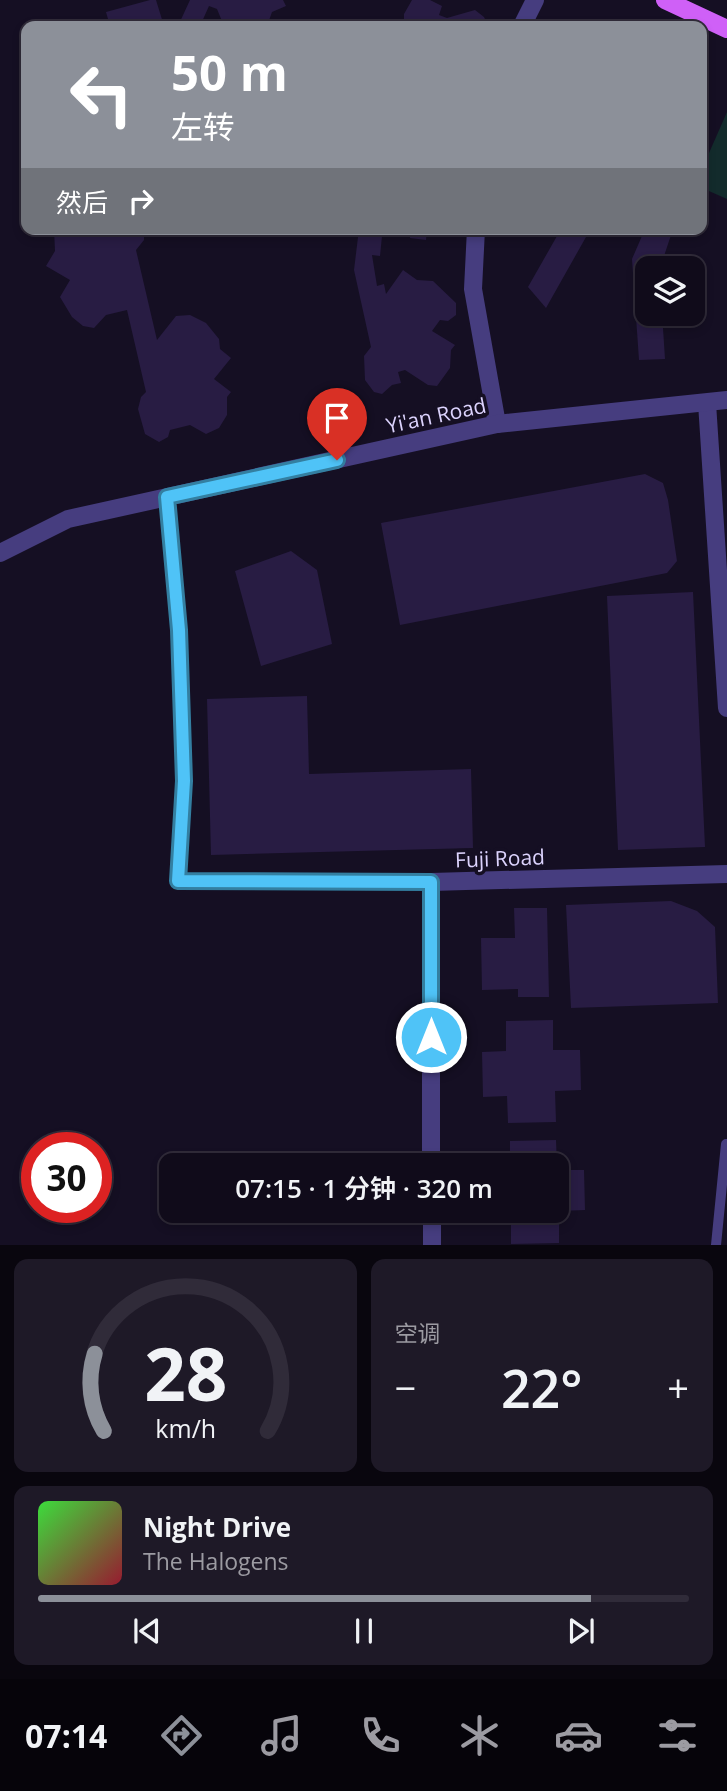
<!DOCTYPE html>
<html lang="zh">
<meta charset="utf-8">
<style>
:root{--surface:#100b1a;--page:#1e1927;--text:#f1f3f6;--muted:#9c9ba2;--line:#302b39;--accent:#8c9099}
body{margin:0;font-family:"Open Sans","Noto Sans SC",sans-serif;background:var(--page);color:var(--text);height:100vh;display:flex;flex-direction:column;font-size:26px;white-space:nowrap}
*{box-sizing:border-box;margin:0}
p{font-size:23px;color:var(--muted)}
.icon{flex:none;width:38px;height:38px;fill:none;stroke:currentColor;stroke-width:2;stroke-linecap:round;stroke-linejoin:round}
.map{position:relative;height:1245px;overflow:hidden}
.drawer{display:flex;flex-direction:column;gap:14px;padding:14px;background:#09060e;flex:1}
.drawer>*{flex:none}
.guide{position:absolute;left:21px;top:21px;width:686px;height:214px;border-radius:14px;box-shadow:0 4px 10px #0003,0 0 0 2px var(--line);background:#8c9099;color:#fff;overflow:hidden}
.buttons{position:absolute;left:635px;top:256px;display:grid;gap:14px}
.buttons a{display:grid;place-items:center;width:70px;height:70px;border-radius:14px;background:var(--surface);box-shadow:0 4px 10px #0003,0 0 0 2px var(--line);font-size:35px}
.speed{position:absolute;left:21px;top:1132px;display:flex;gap:14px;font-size:35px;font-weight:700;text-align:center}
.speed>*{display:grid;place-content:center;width:91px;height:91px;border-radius:50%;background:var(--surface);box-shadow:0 4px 10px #0003,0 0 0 2px var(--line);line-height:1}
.speed .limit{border:10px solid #d22;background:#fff;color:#111}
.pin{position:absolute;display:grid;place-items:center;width:60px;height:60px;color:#fff;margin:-72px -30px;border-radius:50% 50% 50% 0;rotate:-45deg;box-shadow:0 0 7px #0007}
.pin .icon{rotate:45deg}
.me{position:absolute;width:77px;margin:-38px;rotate:0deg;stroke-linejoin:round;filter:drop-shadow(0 0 5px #0008)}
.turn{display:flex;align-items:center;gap:24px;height:147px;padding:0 35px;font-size:32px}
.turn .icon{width:91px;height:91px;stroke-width:2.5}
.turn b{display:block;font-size:49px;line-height:60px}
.then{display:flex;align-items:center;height:66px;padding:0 35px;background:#0003;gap:14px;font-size:26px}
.big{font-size:52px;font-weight:600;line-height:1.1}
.drawer .tile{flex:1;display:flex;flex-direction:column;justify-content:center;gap:10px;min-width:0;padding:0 24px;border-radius:14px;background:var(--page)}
.drawer .dial{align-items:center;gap:0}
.dial svg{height:182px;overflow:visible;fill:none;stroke:var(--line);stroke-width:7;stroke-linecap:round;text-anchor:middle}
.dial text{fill:var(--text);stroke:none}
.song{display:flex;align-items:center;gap:21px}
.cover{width:84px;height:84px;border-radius:10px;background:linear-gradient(135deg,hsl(120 70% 55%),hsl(350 70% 35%))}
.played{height:7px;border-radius:4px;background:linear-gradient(90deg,var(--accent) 85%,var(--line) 85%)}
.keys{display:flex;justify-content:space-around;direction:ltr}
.heat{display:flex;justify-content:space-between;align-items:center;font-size:38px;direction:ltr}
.drawer .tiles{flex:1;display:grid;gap:14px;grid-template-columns:1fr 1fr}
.tile:last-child{grid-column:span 2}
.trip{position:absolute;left:159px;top:1153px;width:410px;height:70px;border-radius:14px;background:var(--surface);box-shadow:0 4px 10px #0003,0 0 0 2px var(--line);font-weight:600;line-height:70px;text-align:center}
.tab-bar{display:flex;height:112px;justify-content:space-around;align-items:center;background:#06040a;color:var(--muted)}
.tab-bar .icon{width:49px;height:49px}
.tab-bar .current{color:var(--accent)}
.tab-bar b{font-size:32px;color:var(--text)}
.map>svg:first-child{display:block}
.green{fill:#132b2c}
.building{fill:#281c43}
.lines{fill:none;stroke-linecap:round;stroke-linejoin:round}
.service{stroke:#463d7f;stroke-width:10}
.minor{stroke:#463d7f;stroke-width:18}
.tertiary{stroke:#463d7f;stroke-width:18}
.primary{stroke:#cf60f7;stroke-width:18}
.route-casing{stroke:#337fa1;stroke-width:18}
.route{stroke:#4fc3f7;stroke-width:12}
.labels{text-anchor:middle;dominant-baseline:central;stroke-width:7;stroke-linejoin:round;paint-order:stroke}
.street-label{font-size:21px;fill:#dcd3fd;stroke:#150f23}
</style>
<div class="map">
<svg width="727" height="1245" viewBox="0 0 727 1245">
<rect width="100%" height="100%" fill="#150f23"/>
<path class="green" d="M727,112v87l-25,-11v-19z"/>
<path class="building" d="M150,0h6l8,26h-54l-4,-14z
M190,0h93l3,6 -14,6 -5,14h-43l-7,-17 -8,-3 -9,20h-22z
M412,0h18l12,6 -3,9 8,3 28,-8 9,7 4,9h-84v-12z
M54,229h90v11l-8,10 21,90 19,-24 14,-1 16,8 13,16 1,10 11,9 -17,21 17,13 -4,5v18l-8,13 -13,6 -16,-9 -20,5 -2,7 -9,5 -14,-8 -7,-25 3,-12 5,-5 -19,-82 -21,5 -12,13 -11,-2 -11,-9 -12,-20 10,-17 -24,-14 9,-15z
M359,229h30l-1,8 -6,-1 -2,20 -8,-1 5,31 7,-2 2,10 17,-24 14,10 16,1 23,22v12l-8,6 -8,-1 -8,11 23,14 -4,5 -1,18 -13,18 -9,-1 -23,-15 -7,2 3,11 -9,2 -10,9 -8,-2 -9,-12 -1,-24 7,-9 -17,-77z
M411,229h16l-1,11 -16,-2z
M561,229h26l-1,8 -40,71 -18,-21z
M645,229h28l-13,39h-12v45h14l3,46 -26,1 -7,-101z
M645,474l18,9 5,17 9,61 -10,12 -267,52 -19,-102z
M291,551l26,19 15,74 -71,22 -26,-95z
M693,592l12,255 -87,3 -11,-254z
M307,696l2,78 162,-5 2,79 -262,7 -4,-156z
M671,901l26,10 18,16 3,76 -147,5 -5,-103z
M514,908h33l2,89h-31v-8l-36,1 -1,-52h34z
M553,1020v30h27l1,40 -26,1 1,31 -48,1 -1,-27 -24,1 -1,-45 24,-1v-30z
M556,1140l1,26h-47v-25z
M556,1170h28l1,40 -26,1v32l-48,1v-28l-25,1v-6h70z"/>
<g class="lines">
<path class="service" d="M167,497l12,133 5,151 -6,100 253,1
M716,1245l10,-101"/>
<path class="minor" d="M522,26l13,-26
M476,229l-3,60 24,135
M707,403l20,305
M431,1166v-284l296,-8
M432,1211v34"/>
<path class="tertiary" d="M0,553l68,-34 429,-95 230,-24"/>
<path class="primary" d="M665,0l62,29"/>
</g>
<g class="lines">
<defs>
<path id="route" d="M337,460l-170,37 12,133 5,151 -6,100 253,1v155"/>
</defs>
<use href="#route" class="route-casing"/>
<use href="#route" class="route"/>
</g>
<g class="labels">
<g class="street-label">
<text transform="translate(436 415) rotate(-12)">Yi'an Road</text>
<text transform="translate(500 858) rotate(-2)">Fuji Road</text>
</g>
</g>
</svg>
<div class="buttons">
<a><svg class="icon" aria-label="layers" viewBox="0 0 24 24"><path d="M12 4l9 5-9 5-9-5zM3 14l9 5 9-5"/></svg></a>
</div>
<div class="speed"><div class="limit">30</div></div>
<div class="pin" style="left:337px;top:460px;background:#d93025"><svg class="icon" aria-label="arrive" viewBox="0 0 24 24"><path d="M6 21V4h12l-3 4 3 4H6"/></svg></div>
<svg class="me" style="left:431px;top:1037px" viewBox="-20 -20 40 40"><circle r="17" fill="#4fc3f7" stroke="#fff" stroke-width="3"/><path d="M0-11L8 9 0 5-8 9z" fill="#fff"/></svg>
<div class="trip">07:15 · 1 分钟 · 320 m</div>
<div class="guide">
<div class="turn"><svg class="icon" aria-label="left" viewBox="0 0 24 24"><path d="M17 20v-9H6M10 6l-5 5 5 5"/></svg><div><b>50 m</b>左转</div></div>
<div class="then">然后<svg class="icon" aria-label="right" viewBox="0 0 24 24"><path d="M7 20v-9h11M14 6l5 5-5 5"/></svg></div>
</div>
</div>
<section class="drawer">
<div class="tiles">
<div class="tile dial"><svg viewBox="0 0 100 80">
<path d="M14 69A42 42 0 1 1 86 69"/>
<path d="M14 69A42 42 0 0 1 10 35" stroke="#8c9099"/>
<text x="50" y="56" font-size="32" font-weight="700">28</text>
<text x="50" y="72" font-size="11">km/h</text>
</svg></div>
<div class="tile"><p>空调</p>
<div class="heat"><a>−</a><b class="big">22°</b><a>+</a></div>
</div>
<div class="tile">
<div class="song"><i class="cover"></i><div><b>Night Drive</b><p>The Halogens</p></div></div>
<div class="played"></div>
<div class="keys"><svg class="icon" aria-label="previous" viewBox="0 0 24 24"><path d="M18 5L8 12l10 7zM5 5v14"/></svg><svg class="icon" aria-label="pause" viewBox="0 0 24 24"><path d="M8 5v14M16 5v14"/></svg><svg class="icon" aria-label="next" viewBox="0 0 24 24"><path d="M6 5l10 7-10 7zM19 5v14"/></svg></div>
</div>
</div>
</section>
<nav class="tab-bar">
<b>07:14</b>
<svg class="icon current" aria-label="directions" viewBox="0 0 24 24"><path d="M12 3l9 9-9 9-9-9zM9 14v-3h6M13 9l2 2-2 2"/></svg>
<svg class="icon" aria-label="music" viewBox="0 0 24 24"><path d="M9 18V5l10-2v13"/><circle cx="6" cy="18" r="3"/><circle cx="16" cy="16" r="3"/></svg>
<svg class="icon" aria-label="phone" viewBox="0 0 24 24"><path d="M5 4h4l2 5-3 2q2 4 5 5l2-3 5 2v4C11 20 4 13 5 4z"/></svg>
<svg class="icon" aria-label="climate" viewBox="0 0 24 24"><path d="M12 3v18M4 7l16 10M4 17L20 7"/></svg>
<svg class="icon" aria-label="car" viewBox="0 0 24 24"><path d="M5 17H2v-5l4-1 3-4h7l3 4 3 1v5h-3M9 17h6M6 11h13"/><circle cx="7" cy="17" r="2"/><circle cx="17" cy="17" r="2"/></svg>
<svg class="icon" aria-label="filters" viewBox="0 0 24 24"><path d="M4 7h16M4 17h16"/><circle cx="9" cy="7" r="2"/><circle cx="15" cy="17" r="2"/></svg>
</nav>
